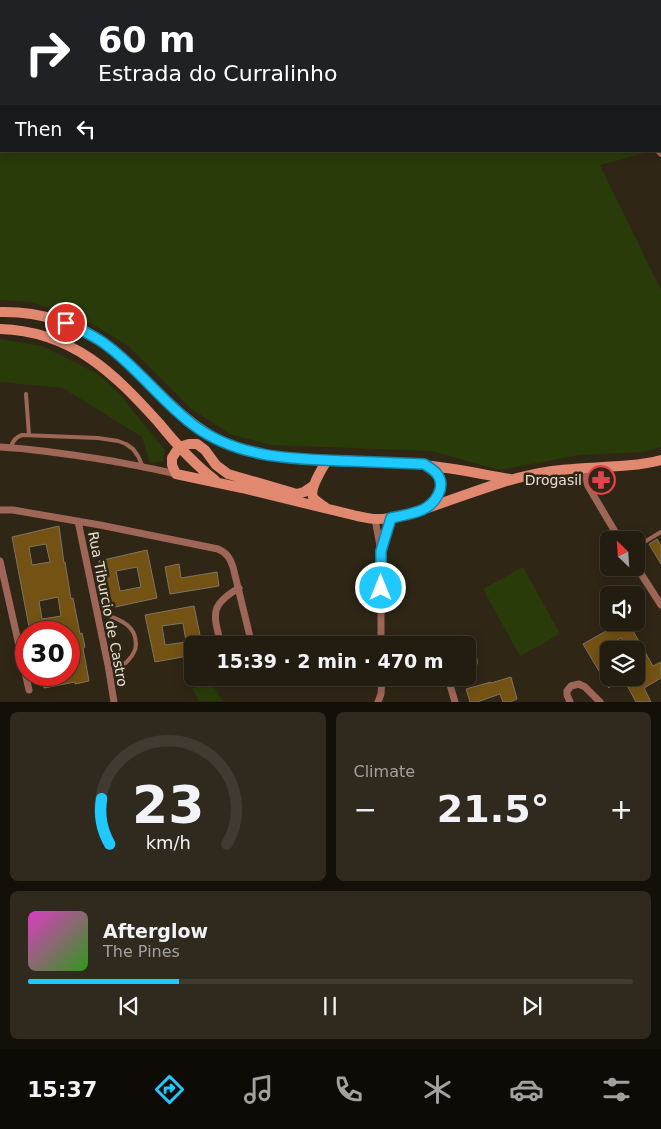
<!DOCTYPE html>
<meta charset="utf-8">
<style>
:root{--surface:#231c10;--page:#2f291e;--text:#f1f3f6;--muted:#a3a19f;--line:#403a30;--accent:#20c9fd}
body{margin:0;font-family:"DejaVu Sans",sans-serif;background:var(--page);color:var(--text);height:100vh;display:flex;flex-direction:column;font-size:19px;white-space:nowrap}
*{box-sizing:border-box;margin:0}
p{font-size:16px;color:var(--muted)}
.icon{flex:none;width:28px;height:28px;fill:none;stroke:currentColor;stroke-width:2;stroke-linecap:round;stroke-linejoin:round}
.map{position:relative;height:702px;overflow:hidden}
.panel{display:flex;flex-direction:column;gap:10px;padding:10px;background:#130f09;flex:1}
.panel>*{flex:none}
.top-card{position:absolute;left:0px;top:0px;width:661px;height:152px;box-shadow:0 2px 12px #0003,0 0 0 1px var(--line);background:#202124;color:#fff;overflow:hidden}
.needle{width:32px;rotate:335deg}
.tools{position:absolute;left:600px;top:531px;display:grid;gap:10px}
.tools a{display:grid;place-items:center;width:45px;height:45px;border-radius:8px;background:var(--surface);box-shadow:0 2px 12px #0003,0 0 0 1px var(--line);font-size:25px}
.speed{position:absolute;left:15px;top:621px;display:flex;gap:10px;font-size:25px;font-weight:700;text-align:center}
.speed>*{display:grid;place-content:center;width:65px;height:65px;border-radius:50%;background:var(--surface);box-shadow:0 2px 12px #0003,0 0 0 1px var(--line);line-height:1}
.speed .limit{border:8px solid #d22;background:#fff;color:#111}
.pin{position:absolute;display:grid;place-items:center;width:42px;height:42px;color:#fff;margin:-21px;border:2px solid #fff;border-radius:50%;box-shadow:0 1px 5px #0007}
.me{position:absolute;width:55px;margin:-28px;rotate:0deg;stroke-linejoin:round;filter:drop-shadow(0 0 4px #0008)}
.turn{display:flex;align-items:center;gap:18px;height:105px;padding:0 15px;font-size:22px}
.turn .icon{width:65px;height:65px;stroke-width:2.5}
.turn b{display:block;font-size:35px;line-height:42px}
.then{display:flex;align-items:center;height:48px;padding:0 15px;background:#0003;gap:10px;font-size:19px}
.big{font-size:38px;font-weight:800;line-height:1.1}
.panel .card{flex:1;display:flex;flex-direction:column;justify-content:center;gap:8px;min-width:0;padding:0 18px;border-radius:8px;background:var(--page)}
.panel .dial{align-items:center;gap:0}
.dial svg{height:130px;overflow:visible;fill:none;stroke:var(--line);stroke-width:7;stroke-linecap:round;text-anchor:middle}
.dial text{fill:var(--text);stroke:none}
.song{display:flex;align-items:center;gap:15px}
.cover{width:60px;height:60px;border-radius:8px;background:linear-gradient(135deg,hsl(310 70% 55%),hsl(110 70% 35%))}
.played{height:5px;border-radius:2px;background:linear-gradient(90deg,var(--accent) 25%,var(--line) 25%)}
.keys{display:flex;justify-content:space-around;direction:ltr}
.heat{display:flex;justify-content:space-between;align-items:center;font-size:28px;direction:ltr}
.panel .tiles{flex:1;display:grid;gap:10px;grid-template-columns:1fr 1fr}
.card:last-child{grid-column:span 2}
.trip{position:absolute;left:184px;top:636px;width:292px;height:50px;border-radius:8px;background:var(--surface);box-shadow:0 2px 12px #0003,0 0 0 1px var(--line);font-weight:800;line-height:50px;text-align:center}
.dock{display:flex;height:80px;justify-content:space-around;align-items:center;background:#0e0b06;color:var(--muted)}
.dock .icon{width:35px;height:35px}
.dock .current{color:var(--accent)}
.dock b{font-size:22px;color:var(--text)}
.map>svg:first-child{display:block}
.green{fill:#293b09}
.building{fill:#735214;stroke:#7f7462;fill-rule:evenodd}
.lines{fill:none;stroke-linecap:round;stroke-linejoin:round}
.lane{stroke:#9e6657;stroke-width:4}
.street{stroke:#9e6657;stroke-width:7}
.secondary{stroke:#e18871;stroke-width:10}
.route-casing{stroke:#1583a4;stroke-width:12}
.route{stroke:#20c9fd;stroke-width:9}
.labels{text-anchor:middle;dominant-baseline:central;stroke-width:5;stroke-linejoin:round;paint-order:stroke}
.poi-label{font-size:14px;fill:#e5e0d6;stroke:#2f2616;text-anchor:end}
.street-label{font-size:14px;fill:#e5e0d6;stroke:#2f2616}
</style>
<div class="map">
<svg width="661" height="702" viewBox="0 0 661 702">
<rect width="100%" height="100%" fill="#2f2616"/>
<path class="green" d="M0,0h638v1h-637v150h651l-52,14 61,125v157l-17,5 -64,3 -80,15 -69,-19 -160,-6 -41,-11 -37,-24 -66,-65 -35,-21 -61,-22 -31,-2z
M0,339l42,7 54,27 20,17 49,60 -2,11 -13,2 -8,-26 -79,-49 -63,-6z
M523,567l37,67 -40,22 -37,-67z
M209,679v1l14,21h-24l-7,-12z"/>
<path class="building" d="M609,474l4,10 -16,7 -7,-16z
M59,526l5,37 1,-1 6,37 2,-1 7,36 2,-1 3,14 -2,1 6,33 -14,3v-2l-31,6 -3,-13h28v-46l-22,3h-17l-18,-95zM46,544l4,18 -18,3 -3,-18zM58,597l3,19 -19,3 -3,-18z
M657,539l4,7v18l-12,-20z
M147,550l10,48 -47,10 -11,-47zM137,567l4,20 -21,4 -4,-20z
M179,564l2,14 36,-6 2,14 -49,8 -5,-27z
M194,606l8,39h-10v14h-3l-1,-4v1l-33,6 -10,-47zM183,623l3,19 -21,3 -3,-19z
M622,622h6l25,44 8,-4v16l-17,10 7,14h-15l-13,-24h13v-3l5,-2 -5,-9v-14h-8l-7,-12 -19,12 7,10v18h12l-12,7v3l-26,-44z
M511,677l6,22 -7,3h-7l-3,-8 -23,8h-7l-4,-13 25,-7v1z"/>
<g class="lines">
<path class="lane" d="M26,394l3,41
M11,448c1,-7 5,-11 11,-13l76,3 20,3 8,3 7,5 5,7 5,11
M636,547l25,-15
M98,612c13,5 33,9 37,25 1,5 2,10 -1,15 -4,10 -17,18 -25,25"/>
<path class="street" d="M650,1v-1
M660,11l1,1
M659,151l2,2
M0,447c38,2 75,8 112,14 21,4 43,8 64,13
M583,468l5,18 32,54
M0,510h13l87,15 118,24c9,4 12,9 15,18l19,78
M375,519l6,32v94
M78,521l30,144 6,37
M382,548l9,-30
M0,561l29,129
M636,566l25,39
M221,645c-7,-30 -13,-39 18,-57
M468,648c8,9 8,18 0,27
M448,678l7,24
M450,685l14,-7
M378,702l3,-8 1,-16
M570,702l-3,-7v-4l4,-5 8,-2 6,3 15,15"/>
<path class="secondary" d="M0,312c39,-1 79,11 110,35 14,11 26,23 39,36 20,19 38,39 63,53 60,34 145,21 212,29 29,3 57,9 86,14
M0,329c72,2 114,44 159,94 17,21 35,41 56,57
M427,466c19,12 18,26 1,40
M313,486l-9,6 -7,2 -69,-20 -12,-9 -11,-15 -8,-6h-8l-10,3 -7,11v7l4,9 66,14 115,28c6,1 12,3 19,3 23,0 45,-9 66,-16 32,-11 65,-24 98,-30 40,-8 82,-3 121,-13
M325,507c-4,-3 -10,-6 -12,-10 -4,-9 10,-29 14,-37"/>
</g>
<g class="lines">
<defs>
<path id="route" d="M66,323c15,7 30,13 43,24 30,23 53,54 83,77 45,35 103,35 156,37 26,1 51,2 76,3 5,3 10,6 13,10 10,13 -2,30 -15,36 -10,4 -21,6 -31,8l-10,33v37"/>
</defs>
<use href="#route" class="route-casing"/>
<use href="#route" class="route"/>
</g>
<defs>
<symbol id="pharmacy-ring" viewBox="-11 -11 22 22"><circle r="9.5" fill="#2f2616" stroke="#e0444e" stroke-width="1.5"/><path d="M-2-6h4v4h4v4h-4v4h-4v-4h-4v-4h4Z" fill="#e0444e"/></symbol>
</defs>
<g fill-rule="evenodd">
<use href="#pharmacy-ring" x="585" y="464" width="32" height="32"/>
</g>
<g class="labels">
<g class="poi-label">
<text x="582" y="480">Drogasil</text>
</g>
<g class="street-label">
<text transform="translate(108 609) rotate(79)">Rua Tiburcio de Castro</text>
</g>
</g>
</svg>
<div class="tools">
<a><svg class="needle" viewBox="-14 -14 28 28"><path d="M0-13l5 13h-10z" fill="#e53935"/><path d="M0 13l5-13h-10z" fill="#a3a19f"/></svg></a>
<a><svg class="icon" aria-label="sound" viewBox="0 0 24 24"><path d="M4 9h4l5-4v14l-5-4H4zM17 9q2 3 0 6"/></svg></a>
<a><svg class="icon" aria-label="layers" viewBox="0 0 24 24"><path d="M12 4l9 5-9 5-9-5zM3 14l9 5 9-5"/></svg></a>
</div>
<div class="speed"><div class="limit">30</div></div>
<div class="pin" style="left:66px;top:323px;background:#d93025"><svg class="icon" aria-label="arrive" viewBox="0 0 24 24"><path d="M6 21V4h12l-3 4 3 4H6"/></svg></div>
<svg class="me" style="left:381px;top:588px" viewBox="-20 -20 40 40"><circle r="17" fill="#20c9fd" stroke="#fff" stroke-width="3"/><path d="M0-11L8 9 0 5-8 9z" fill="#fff"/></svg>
<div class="trip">15:39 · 2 min · 470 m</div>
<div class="top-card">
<div class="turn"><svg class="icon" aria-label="right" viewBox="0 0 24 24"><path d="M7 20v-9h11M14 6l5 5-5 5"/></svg><div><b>60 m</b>Estrada do Curralinho</div></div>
<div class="then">Then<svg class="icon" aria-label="left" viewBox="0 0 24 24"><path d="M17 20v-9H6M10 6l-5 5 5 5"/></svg></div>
</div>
</div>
<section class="panel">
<div class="tiles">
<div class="card dial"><svg viewBox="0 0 100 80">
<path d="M14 69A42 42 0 1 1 86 69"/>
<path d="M14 69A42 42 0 0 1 9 41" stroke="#20c9fd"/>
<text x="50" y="56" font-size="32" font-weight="700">23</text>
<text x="50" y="72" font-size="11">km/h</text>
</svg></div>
<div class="card"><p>Climate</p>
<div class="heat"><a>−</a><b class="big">21.5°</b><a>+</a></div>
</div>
<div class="card">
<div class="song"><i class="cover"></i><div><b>Afterglow</b><p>The Pines</p></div></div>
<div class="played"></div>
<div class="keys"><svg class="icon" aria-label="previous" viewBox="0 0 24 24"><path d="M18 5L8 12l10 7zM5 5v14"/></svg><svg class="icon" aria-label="pause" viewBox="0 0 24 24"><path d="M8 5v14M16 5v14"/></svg><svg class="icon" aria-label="next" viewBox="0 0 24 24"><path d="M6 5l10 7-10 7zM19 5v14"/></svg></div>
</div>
</div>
</section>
<nav class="dock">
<b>15:37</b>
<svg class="icon current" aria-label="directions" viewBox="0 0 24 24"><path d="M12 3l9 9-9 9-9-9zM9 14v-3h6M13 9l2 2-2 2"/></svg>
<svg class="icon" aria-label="music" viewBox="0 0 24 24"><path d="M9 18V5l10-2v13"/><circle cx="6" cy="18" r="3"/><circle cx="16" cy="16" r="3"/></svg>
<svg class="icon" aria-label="phone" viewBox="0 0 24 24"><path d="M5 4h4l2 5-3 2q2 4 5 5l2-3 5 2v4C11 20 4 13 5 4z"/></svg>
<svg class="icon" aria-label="climate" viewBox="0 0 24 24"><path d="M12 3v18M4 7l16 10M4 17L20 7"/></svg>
<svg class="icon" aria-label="car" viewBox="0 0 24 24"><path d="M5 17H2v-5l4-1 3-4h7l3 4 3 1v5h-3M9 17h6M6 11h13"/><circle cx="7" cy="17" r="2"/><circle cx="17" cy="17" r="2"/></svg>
<svg class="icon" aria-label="filters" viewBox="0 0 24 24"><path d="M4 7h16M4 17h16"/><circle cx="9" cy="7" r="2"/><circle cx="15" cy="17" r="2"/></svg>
</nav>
